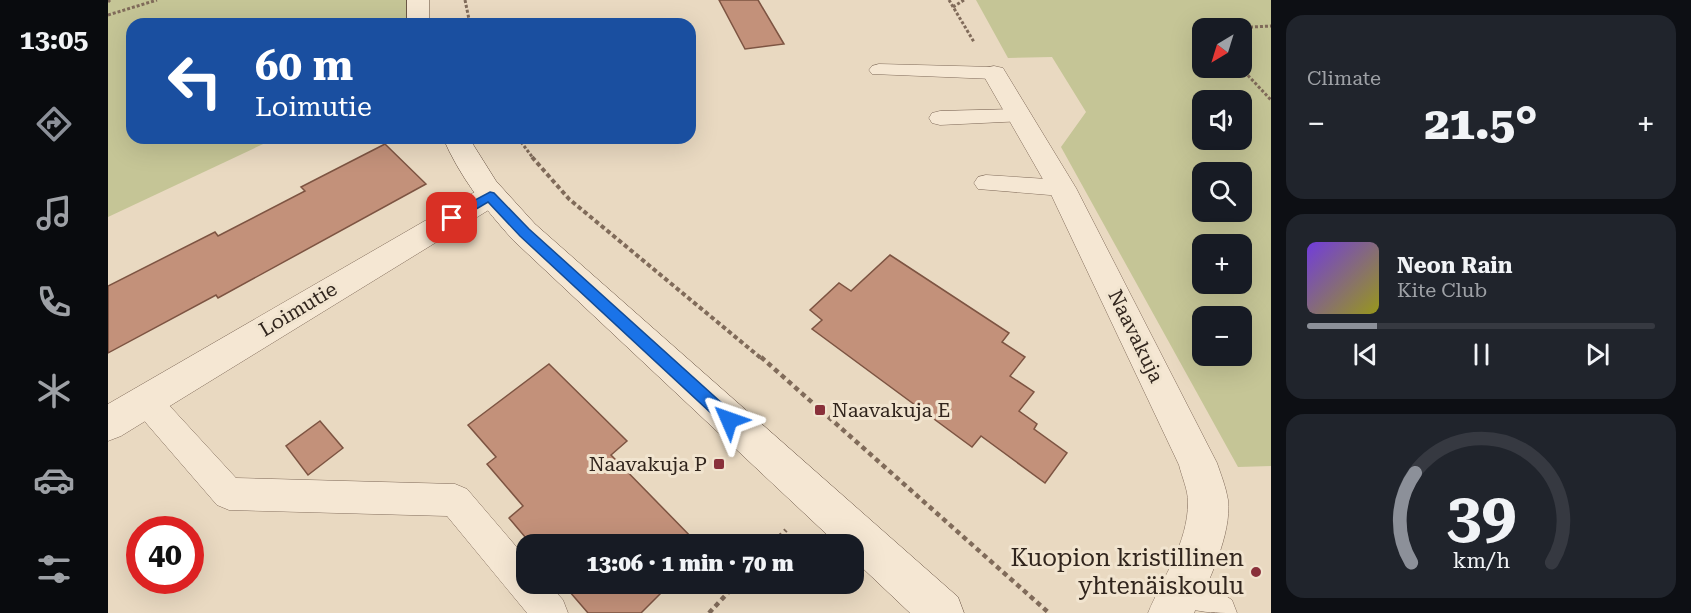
<!DOCTYPE html>
<meta charset="utf-8">
<style>
:root{--surface:#171b24;--page:#20242c;--text:#f1f3f6;--muted:#9ea1a6;--line:#363941;--accent:#8c9099}
body{margin:0;font-family:"Roboto Serif",serif;background:var(--page);color:var(--text);height:100vh;display:flex;flex-direction:column;font-size:22px;white-space:nowrap}
*{box-sizing:border-box;margin:0}
p{font-size:20px;color:var(--muted)}
.icon{flex:none;width:33px;height:33px;fill:none;stroke:currentColor;stroke-width:2;stroke-linecap:round;stroke-linejoin:round}
.map{position:relative;flex:1;overflow:hidden}
.sheet{display:flex;flex-direction:column;gap:15px;padding:15px;background:#0d0f14;width:420px}
.sheet>*{flex:none}
.guide{position:absolute;left:18px;top:18px;width:570px;height:126px;border-radius:18px;box-shadow:0 6px 24px #0002;background:#1a4fa0;color:#fff;overflow:hidden}
.needle{width:39px;rotate:218deg}
.buttons{position:absolute;left:1084px;top:18px;display:grid;gap:12px}
.buttons a{display:grid;place-items:center;width:60px;height:60px;border-radius:12px;background:var(--surface);box-shadow:0 6px 24px #0002;font-size:30px}
.speed{position:absolute;left:18px;top:516px;display:flex;gap:12px;font-size:30px;font-weight:700;text-align:center}
.speed>*{display:grid;place-content:center;width:78px;height:78px;border-radius:50%;background:var(--surface);box-shadow:0 6px 24px #0002;line-height:1}
.speed .limit{border:9px solid #d22;background:#fff;color:#111}
.pin{position:absolute;display:grid;place-items:center;width:51px;height:51px;color:#fff;margin:-26px;border-radius:12px;box-shadow:0 3px 9px #0006}
.me{position:absolute;width:66px;margin:-33px;rotate:313deg;stroke-linejoin:round;filter:drop-shadow(0 0 4px #0008)}
.turn{display:flex;align-items:center;gap:21px;height:126px;padding:0 30px;font-size:27px}
.turn .icon{width:78px;height:78px;stroke-width:2.5}
.turn b{display:block;font-size:42px;line-height:51px}
.big{font-size:45px;font-weight:800;line-height:1.1}
.sheet .tile{flex:1;display:flex;flex-direction:column;justify-content:center;gap:9px;min-width:0;padding:0 21px;border-radius:18px;background:var(--page)}
.sheet .dial{align-items:center;gap:0}
.dial svg{height:156px;overflow:visible;fill:none;stroke:var(--line);stroke-width:7;stroke-linecap:round;text-anchor:middle}
.dial text{fill:var(--text);stroke:none}
.song{display:flex;align-items:center;gap:18px}
.cover{width:72px;height:72px;border-radius:9px;background:linear-gradient(135deg,hsl(260 70% 55%),hsl(60 70% 35%))}
.played{height:6px;border-radius:3px;background:linear-gradient(90deg,var(--accent) 20%,var(--line) 20%)}
.keys{display:flex;justify-content:space-around;direction:ltr}
.heat{display:flex;justify-content:space-between;align-items:center;font-size:33px;direction:ltr}
.trip{position:absolute;left:408px;top:534px;width:348px;height:60px;border-radius:18px;background:var(--surface);box-shadow:0 6px 24px #0002;font-weight:800;line-height:60px;text-align:center}
main{display:flex;flex:1;min-height:0}
.dock{display:flex;flex-direction:column;width:108px;justify-content:space-around;align-items:center;background:#090b0e;color:var(--muted)}
.dock .icon{width:42px;height:42px}
.dock .selected{color:var(--accent)}
.dock b{font-size:27px;color:var(--text)}
.map>svg:first-child{display:block}
.green{fill:#c5c596;fill-rule:evenodd}
.building{fill:#c3917a;stroke:#7d5442;stroke-width:1.5}
.lines{fill:none;stroke-linecap:round;stroke-linejoin:round}
.lane-casing{stroke:#806b5a;stroke-width:1}
.street-casing{stroke:#806b5a;stroke-width:1}
.secondary-casing{stroke:#624c3d;stroke-width:1}
.path-far2{stroke:#806b5a;stroke-width:3;stroke-dasharray:3 2;stroke-linecap:butt}
.path-far1{stroke:#806b5a;stroke-width:4;stroke-dasharray:4.5 3;stroke-linecap:butt}
.path{stroke:#806b5a;stroke-width:4.5;stroke-dasharray:5 4;stroke-linecap:butt}
.lane{fill:#f5e7d3;fill-rule:evenodd}
.street{fill:#f5e7d3;fill-rule:evenodd}
.secondary{fill:#f5e7d3;fill-rule:evenodd}
.route{fill:#1a73e8;stroke:#114b97;stroke-width:1.5}
.poi-dot{fill:#89303a;stroke:#f1e4cf;stroke-width:2}
.labels{text-anchor:middle;dominant-baseline:central;stroke-width:6;stroke-linejoin:round;paint-order:stroke}
.street-label{font-size:20px;fill:#31251d;stroke:#f1e4cf}
.poi-label{font-size:20px;fill:#31251d;stroke:#f1e4cf;text-anchor:start}
.near-poi-label{font-size:24px;fill:#31251d;stroke:#f1e4cf;text-anchor:end}
</style>
<main>
<nav class="dock">
<b>13:05</b>
<svg class="icon selected" aria-label="directions" viewBox="0 0 24 24"><path d="M12 3l9 9-9 9-9-9zM9 14v-3h6M13 9l2 2-2 2"/></svg>
<svg class="icon" aria-label="music" viewBox="0 0 24 24"><path d="M9 18V5l10-2v13"/><circle cx="6" cy="18" r="3"/><circle cx="16" cy="16" r="3"/></svg>
<svg class="icon" aria-label="phone" viewBox="0 0 24 24"><path d="M5 4h4l2 5-3 2q2 4 5 5l2-3 5 2v4C11 20 4 13 5 4z"/></svg>
<svg class="icon" aria-label="climate" viewBox="0 0 24 24"><path d="M12 3v18M4 7l16 10M4 17L20 7"/></svg>
<svg class="icon" aria-label="car" viewBox="0 0 24 24"><path d="M5 17H2v-5l4-1 3-4h7l3 4 3 1v5h-3M9 17h6M6 11h13"/><circle cx="7" cy="17" r="2"/><circle cx="17" cy="17" r="2"/></svg>
<svg class="icon" aria-label="filters" viewBox="0 0 24 24"><path d="M4 7h16M4 17h16"/><circle cx="9" cy="7" r="2"/><circle cx="15" cy="17" r="2"/></svg>
</nav>
<div class="map">
<svg width="1163" height="613" viewBox="0 0 1163 613">
<rect width="100%" height="100%" fill="#e9d9c1"/>
<path class="green" d="M0,0h305l-5,24h-276v114h144l-168,79z
M868,0h295v466l-33,1 -177,-320 25,-35 -34,-55 -44,1zM1095,28h39v40h-39zM1095,100h39v40h-39zM1095,172h39v40h-39zM1095,244h39v40h-39zM1095,316h39v40h-39z"/>
<path class="building" d="M611,0h39l26,44 -39,5z
M277,144l41,40 -208,114 -2,-3 -108,58v-67l107,-54 3,4 87,-45 -4,-4z
M782,255l119,78 -7,9 23,15 -15,19 24,16 -15,19 18,13 -3,5 33,24 -22,30 -64,-47 -9,11 -160,-118 10,-9 -12,-10 29,-27 12,8z
M441,364l78,77 -16,14 87,89h-167l-22,-26 14,-12 -36,-42 9,-7 -28,-32z
M212,421l23,27 -35,27 -22,-29z
M455,584h107l-29,29h-53z"/>
<g class="lines">
<defs>
<path id="lane" d="M771,64l115,3 7,2 3,4 -3,4 -7,2 -122,-5 -3,-4 3,-4z
M910,109l7,2 4,5 -4,5 -85,4 -8,-2 -3,-5 3,-5 8,-2z
M878,175l76,5 8,2 4,6 -4,6 -8,2 -84,-7 -4,-6 4,-6z
M37,387l11,4 80,87 219,6 12,5 59,69v26h23l14,16 5,13h-41l-80,-97 -218,-6 -12,-5 -83,-96 -4,-9 4,-9z
M1076,572l13,5 35,23 5,13c-29,0 -58,0 -71,-23l5,-13z"/>
<path id="street" d="M886,66l9,2 3,5 70,115 141,275c4,12 9,24 11,37 4,34 -20,83 -34,113h-46c15,-36 40,-70 40,-111 0,-12 -6,-25 -9,-37l-131,-277 -66,-115 3,-5z
M382,186l10,3 4,7 -4,7 -379,233 -13,5v-37l372,-215z"/>
<path id="secondary" d="M299,0h22v24h-22z
M335,138h26l27,43 39,43 423,373 6,16h-54l-56,-53v-16h-17l-324,-304c-28,-31 -53,-63 -70,-102z"/>
</defs>
<use href="#lane" class="lane-casing"/>
<use href="#street" class="street-casing"/>
<use href="#secondary" class="secondary-casing"/>
<path class="path-far2" d="M357,0l5,24
M841,0l25,42
M0,2l2,-2
M845,7l11,-7
M0,15l49,-15
M1122,28l41,-2
M1133,68l30,32
M410,138l15,20"/>
<path class="path-far1" d="M424,157l37,42 193,160"/>
<path class="path" d="M653,357l288,256
M664,544l14,-14
M601,613l27,-29"/>
<use href="#lane" class="lane"/>
<use href="#street" class="street"/>
<use href="#secondary" class="secondary"/>
</g>
<path class="route" d="M382,192l4,1 35,36 206,186 2,5 -2,5 -6,2 -5,-2 -204,-189 -32,-34 -32,19h-9v-6z"/>
<g class="poi-dot">
<rect x="706" y="404" width="12" height="12" rx="3"/>
<rect x="605" y="458" width="12" height="12" rx="3"/>
<circle cx="1148" cy="572" r="6"/>
</g>
<g class="labels">
<g class="street-label">
<text transform="translate(190 309) rotate(-31)">Loimutie</text>
<text transform="translate(1028 336) rotate(64)">Naavakuja</text>
</g>
<g class="poi-label">
<text x="724" y="410">Naavakuja E</text>
<text x="599" y="464" text-anchor="end">Naavakuja P</text>
</g>
<g class="near-poi-label">
<text x="1136" y="558">Kuopion kristillinen<tspan x="1136" dy="28">yhtenäiskoulu</tspan></text>
</g>
</g>
</svg>
<div class="buttons">
<a><svg class="needle" viewBox="-14 -14 28 28"><path d="M0-13l5 13h-10z" fill="#e53935"/><path d="M0 13l5-13h-10z" fill="#9ea1a6"/></svg></a>
<a><svg class="icon" aria-label="sound" viewBox="0 0 24 24"><path d="M4 9h4l5-4v14l-5-4H4zM17 9q2 3 0 6"/></svg></a>
<a><svg class="icon" aria-label="search" viewBox="0 0 24 24"><circle cx="10" cy="10" r="6"/><path d="M15 15l6 6"/></svg></a>
<a>+</a>
<a>−</a>
</div>
<div class="speed"><div class="limit">40</div></div>
<div class="pin" style="left:344px;top:218px;background:#d93025"><svg class="icon" aria-label="arrive" viewBox="0 0 24 24"><path d="M6 21V4h12l-3 4 3 4H6"/></svg></div>
<svg class="me" style="left:621px;top:420px" viewBox="-20 -20 40 40"><path d="M0-17L14 15 0 8-14 15z" fill="#1a73e8" stroke="#fff" stroke-width="4"/></svg>
<div class="trip">13:06 · 1 min · 70 m</div>
<div class="guide">
<div class="turn"><svg class="icon" aria-label="left" viewBox="0 0 24 24"><path d="M17 20v-9H6M10 6l-5 5 5 5"/></svg><div><b>60 m</b>Loimutie</div></div>
</div>
</div>
<section class="sheet">
<div class="tile"><p>Climate</p>
<div class="heat"><a>−</a><b class="big">21.5°</b><a>+</a></div>
</div>
<div class="tile">
<div class="song"><i class="cover"></i><div><b>Neon Rain</b><p>Kite Club</p></div></div>
<div class="played"></div>
<div class="keys"><svg class="icon" aria-label="previous" viewBox="0 0 24 24"><path d="M18 5L8 12l10 7zM5 5v14"/></svg><svg class="icon" aria-label="pause" viewBox="0 0 24 24"><path d="M8 5v14M16 5v14"/></svg><svg class="icon" aria-label="next" viewBox="0 0 24 24"><path d="M6 5l10 7-10 7zM19 5v14"/></svg></div>
</div>
<div class="tile dial"><svg viewBox="0 0 100 80">
<path d="M14 69A42 42 0 1 1 86 69"/>
<path d="M14 69A42 42 0 0 1 16 23" stroke="#8c9099"/>
<text x="50" y="56" font-size="32" font-weight="700">39</text>
<text x="50" y="72" font-size="11">km/h</text>
</svg></div>
</section>
</main>
